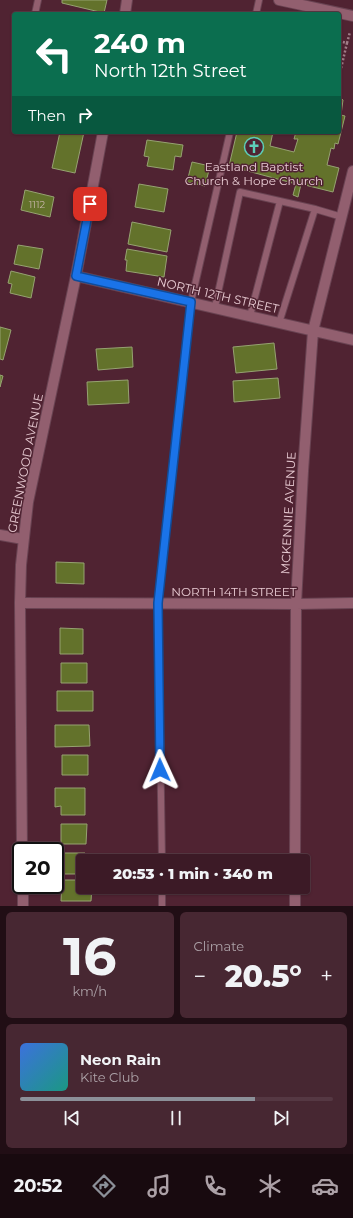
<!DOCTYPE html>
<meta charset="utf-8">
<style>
:root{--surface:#3c1a26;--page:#472732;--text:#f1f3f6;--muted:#aca1a7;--line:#553843;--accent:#8c9099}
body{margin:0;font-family:Montserrat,sans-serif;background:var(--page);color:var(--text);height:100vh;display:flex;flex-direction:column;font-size:15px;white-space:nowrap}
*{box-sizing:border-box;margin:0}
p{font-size:13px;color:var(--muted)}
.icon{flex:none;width:22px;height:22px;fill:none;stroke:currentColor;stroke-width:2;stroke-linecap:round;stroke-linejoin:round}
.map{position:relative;height:906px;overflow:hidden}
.side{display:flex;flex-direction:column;gap:6px;padding:6px;background:#210e15;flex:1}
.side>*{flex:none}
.guide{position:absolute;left:12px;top:12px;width:329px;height:122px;border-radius:4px;box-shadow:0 1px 3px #0004,0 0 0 1px var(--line);background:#0b6e4f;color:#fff;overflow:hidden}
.speed{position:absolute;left:12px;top:842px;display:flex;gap:8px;font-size:20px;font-weight:700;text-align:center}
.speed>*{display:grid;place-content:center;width:52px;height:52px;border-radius:50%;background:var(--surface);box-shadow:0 1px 3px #0004,0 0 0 1px var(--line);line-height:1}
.speed .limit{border:2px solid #111;border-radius:6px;background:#fff;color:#111}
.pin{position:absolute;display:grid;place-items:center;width:34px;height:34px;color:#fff;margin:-17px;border-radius:8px;box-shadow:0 2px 6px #0006}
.me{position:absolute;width:44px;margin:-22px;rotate:359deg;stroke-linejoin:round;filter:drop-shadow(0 0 3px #0008)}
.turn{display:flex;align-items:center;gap:14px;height:84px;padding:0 16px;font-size:18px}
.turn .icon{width:52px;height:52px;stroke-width:2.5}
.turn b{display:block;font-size:28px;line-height:34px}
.then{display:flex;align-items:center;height:38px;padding:0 16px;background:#0003;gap:8px;font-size:15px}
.big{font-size:30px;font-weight:800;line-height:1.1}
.side .widget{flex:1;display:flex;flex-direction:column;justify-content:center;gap:6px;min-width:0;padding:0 14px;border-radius:6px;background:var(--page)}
.side .dial{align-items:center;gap:0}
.dial b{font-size:52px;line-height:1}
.song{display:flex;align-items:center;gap:12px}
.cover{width:48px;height:48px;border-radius:6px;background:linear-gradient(135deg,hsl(220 70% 55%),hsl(170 70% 35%))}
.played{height:4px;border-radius:2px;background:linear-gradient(90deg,var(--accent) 75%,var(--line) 75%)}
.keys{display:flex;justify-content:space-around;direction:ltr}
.heat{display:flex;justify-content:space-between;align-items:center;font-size:22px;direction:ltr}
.side .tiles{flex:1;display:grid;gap:6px;grid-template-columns:1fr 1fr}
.widget:last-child{grid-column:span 2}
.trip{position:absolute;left:76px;top:854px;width:234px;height:40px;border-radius:4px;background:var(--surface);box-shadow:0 1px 3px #0004,0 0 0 1px var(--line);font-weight:800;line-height:40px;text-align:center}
.menu{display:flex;height:64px;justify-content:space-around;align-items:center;background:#180a0f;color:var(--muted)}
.menu .icon{width:28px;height:28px}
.menu .current{color:var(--accent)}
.menu b{font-size:18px;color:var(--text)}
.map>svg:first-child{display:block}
.building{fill:#63722b;stroke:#96a271}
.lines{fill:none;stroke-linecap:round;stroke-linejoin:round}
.lane-casing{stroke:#694352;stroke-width:8}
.street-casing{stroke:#694352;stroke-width:12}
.secondary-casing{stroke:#694352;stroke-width:12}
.path{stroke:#a17d88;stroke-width:2.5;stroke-dasharray:2 2;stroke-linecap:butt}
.lane{stroke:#925f6f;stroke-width:6}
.street{stroke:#925f6f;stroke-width:10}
.secondary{stroke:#925f6f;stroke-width:10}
.route-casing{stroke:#114b97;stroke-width:10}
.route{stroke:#1a73e8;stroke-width:7}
.labels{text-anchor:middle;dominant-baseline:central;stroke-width:3;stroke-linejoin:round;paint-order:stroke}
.number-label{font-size:10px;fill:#c7b5a9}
.poi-label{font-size:12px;fill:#e8cbd3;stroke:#502332}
.street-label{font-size:12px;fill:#e8cbd3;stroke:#502332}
</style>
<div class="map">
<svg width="353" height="906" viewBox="0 0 353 906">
<rect width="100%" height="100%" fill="#502332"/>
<path class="building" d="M62,0h45l-3,13 -42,-10z
M339,97l4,3 -2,15 4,1 -7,28 -3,-1 -1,6 -3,-1 -4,17 12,3 -6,24 -32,-8 -3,13 -5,-2 3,-11 -67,-18 8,-34h36l-3,14 24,6 4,-13h-4l2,-7h-2h45z
M60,132h24l-9,41 -23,-5z
M147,140l36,5 -2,12 -6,-1 -2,14 -26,-4 2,-9 -5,-1z
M192,162l18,4 -5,20 -18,-4z
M139,184l29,5 -4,23 -29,-5z
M25,190l29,7 -4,20 -29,-7z
M132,222l39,8 -4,22 -39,-8z
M18,245l25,4 -4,20 -25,-5z
M127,249l40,7 -3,21 -38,-6 1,-11h-2z
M11,271l24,6 -4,21 -21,-5 2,-9 -4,-1z
M0,327l11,3 -8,30 -3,-1z
M274,343l3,26 -41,4 -3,-26z
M132,347l1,20 -35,3 -2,-21z
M0,375l3,1 -3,11z
M278,378l2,20 -46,4 -1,-21z
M128,380l1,23 -41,2 -1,-23z
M56,562l28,1v21l-28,-1z
M60,628l23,1v25h-23z
M61,663h26v20h-26z
M57,691h36v20h-36z
M55,725h34l1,21 -35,1z
M62,755h26v20h-26z
M55,788h30v27h-24v-9l-6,1z
M61,824h26l-1,20h-25z
M59,853h26v8h-2v13h-24z
M62,880h21v7h9l-1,14h-30z"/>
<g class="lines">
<defs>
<path id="lane" d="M35,14l3,-14
M256,14l3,-14
M215,307l25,-115 75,17
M250,316l30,-115
M279,323l36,-114 27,8
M162,861l-4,-258 33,-301 39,-170
M162,887v19"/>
<path id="street" d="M76,276l277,64
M0,535l23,4
M20,603l276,1 57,-1
M295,861l1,-257 7,-133 10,-140 40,-160
M295,906v-19"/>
<path id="secondary" d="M279,0l74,16
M125,14l2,-14
M22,851l-2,-248 1,-38 7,-63 48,-226 27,-144
M23,885v21"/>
</defs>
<use href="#lane" class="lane-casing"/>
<use href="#street" class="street-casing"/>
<use href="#secondary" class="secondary-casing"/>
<path class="path" d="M339,41l8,2 -8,34
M347,43l3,-11"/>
<use href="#lane" class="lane"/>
<use href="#street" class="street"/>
<use href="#secondary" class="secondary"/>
</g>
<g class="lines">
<defs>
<path id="route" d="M90,204l-14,72 115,26 -33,301 2,167"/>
</defs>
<use href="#route" class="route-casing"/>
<use href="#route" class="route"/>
</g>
<defs>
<symbol id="church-ring" viewBox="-11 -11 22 22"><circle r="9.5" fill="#502332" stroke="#5dceb9" stroke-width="1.5"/><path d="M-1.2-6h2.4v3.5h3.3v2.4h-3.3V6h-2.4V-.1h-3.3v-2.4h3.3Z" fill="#5dceb9"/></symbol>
</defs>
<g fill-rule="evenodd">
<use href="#church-ring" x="243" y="136" width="22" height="22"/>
</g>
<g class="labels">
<g class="number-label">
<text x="37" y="204">1112</text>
</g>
<g class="poi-label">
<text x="254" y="166">Eastland Baptist<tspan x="254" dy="14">Church &amp; Hope Church</tspan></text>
</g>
<g class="street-label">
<text transform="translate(218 295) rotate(13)">NORTH 12TH STREET</text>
<text transform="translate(25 463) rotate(-79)">GREENWOOD AVENUE</text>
<text transform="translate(288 513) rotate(-87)">MCKENNIE AVENUE</text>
<text x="234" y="591">NORTH 14TH STREET</text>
</g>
</g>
</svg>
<div class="speed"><div class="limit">20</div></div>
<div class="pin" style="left:90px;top:204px;background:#d93025"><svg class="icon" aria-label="arrive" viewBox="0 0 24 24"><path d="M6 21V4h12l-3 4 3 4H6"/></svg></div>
<svg class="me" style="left:160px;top:770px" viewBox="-20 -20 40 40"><path d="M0-17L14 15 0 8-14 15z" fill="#1a73e8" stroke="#fff" stroke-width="4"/></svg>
<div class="trip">20:53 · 1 min · 340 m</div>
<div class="guide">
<div class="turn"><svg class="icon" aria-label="left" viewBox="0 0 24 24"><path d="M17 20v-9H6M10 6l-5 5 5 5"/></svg><div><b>240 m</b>North 12th Street</div></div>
<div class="then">Then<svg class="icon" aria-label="right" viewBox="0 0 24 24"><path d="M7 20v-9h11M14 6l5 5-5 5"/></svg></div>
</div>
</div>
<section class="side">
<div class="tiles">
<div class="widget dial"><b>16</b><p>km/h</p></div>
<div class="widget"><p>Climate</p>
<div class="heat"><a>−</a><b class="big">20.5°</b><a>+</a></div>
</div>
<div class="widget">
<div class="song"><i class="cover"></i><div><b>Neon Rain</b><p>Kite Club</p></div></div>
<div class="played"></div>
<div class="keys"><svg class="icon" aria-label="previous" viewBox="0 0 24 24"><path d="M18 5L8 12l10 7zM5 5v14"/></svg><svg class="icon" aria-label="pause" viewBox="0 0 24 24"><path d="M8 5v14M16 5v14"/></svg><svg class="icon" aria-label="next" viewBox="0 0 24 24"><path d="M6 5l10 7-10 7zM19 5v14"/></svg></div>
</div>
</div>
</section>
<nav class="menu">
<b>20:52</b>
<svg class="icon current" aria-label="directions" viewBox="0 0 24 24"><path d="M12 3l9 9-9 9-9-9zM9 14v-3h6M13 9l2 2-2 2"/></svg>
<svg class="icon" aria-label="music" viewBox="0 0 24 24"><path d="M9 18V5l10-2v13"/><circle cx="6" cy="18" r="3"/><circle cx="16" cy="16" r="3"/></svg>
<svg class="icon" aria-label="phone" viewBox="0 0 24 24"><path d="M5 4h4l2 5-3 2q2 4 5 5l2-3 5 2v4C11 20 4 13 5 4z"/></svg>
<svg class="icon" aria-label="climate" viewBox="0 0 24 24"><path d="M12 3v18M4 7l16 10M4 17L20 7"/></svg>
<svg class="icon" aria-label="car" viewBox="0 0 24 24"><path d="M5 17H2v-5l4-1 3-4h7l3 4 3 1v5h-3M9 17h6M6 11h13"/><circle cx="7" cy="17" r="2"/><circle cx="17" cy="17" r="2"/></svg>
</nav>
